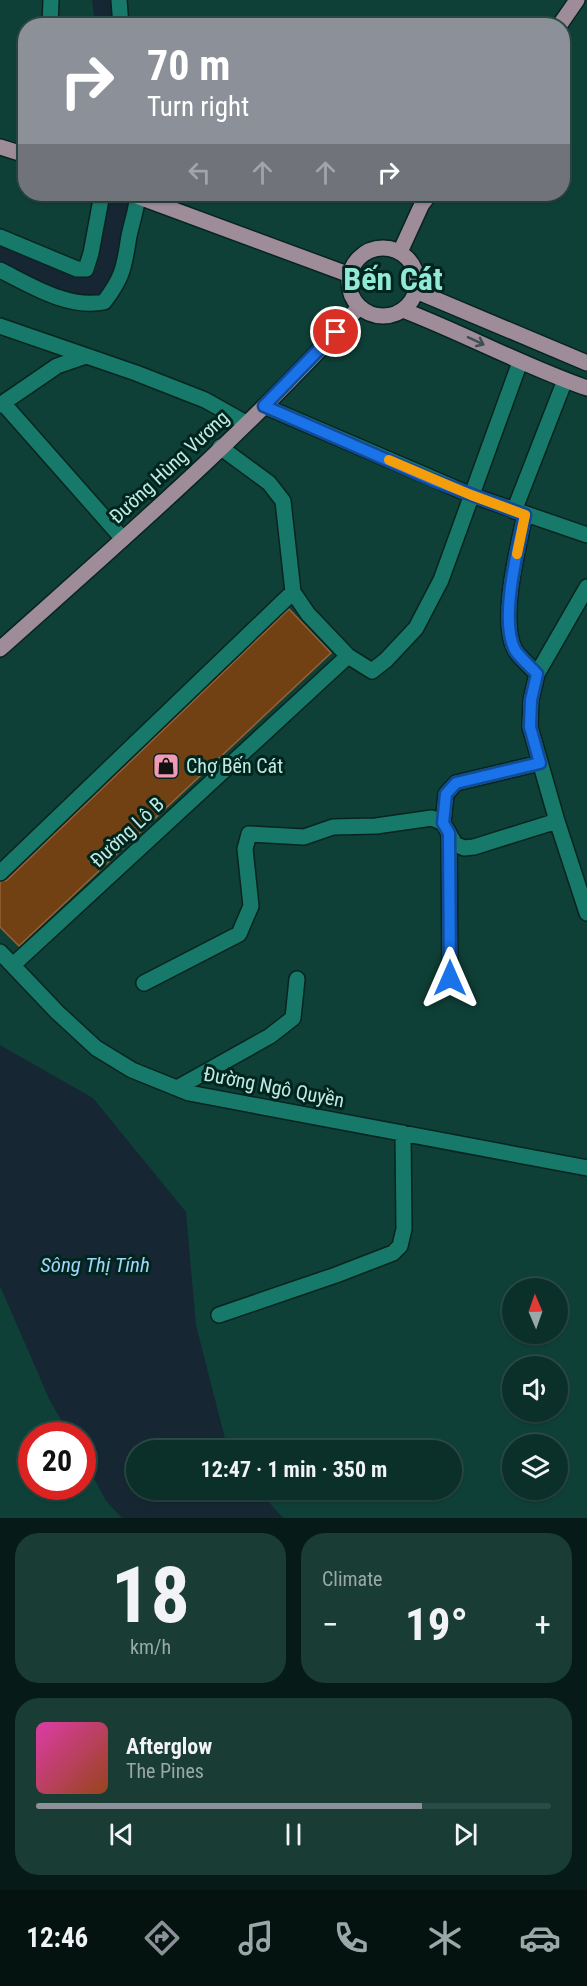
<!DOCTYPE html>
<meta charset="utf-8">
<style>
:root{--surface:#0b3029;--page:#193c35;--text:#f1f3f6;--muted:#9aa9a8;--line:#2b4b46;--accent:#8c9099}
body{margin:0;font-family:"Roboto Condensed",sans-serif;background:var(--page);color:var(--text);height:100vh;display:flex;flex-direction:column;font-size:22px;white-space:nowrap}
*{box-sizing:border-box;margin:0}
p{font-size:20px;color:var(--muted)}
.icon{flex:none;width:33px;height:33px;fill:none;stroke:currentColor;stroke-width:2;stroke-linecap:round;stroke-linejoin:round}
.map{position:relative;height:1518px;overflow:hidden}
.sheet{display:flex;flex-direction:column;gap:15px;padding:15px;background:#061a17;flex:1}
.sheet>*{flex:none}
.guide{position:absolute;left:18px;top:18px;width:552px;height:183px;border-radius:24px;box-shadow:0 2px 4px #0004,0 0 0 2px var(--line);background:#8c9099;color:#fff;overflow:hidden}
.needle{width:39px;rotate:358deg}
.tools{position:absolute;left:502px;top:1278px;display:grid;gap:12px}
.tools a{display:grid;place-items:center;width:66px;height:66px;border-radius:50%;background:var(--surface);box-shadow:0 2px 4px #0004,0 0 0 2px var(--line);font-size:30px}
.speed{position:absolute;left:18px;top:1422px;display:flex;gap:12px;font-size:30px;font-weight:700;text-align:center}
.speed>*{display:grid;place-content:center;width:78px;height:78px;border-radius:50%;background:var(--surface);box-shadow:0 2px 4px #0004,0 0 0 2px var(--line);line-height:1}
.speed .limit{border:9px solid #d22;background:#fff;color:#111}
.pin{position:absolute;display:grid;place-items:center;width:51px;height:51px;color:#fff;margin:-26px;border:3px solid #fff;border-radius:50%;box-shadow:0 2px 6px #0007}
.me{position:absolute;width:66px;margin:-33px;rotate:0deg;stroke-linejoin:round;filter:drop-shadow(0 0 4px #0008)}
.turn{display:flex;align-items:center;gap:21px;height:126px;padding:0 30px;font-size:27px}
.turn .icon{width:78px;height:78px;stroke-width:2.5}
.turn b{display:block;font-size:42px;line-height:51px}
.lanes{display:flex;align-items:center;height:57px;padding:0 30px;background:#0003;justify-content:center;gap:30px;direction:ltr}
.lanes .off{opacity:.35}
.big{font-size:45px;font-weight:700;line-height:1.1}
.sheet .widget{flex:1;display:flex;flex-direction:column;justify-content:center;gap:9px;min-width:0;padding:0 21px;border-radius:24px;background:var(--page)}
.sheet .dial{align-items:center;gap:0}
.dial b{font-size:78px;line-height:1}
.song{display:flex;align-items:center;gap:18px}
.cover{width:72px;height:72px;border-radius:9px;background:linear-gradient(135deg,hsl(320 70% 55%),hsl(20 70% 35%))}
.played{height:6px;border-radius:3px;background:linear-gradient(90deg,var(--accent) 75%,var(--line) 75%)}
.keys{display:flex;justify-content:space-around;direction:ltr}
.heat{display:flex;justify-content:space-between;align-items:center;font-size:33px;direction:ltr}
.sheet .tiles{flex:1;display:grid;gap:15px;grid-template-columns:1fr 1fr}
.widget:last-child{grid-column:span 2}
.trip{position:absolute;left:126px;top:1440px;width:336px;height:60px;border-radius:30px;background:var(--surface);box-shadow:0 2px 4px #0004,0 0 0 2px var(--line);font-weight:700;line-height:60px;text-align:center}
.tabs{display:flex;height:96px;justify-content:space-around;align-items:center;background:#041310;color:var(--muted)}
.tabs .icon{width:42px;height:42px}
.tabs .current{color:var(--accent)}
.tabs b{font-size:27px;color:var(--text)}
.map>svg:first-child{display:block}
.water{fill:#162733}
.building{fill:#714114;stroke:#966338;stroke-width:1.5}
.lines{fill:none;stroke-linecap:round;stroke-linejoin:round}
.minor-casing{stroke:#07241f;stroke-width:18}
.major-casing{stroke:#07241f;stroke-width:18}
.minor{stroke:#177969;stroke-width:15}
.major{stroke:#9e8d99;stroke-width:15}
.oneway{stroke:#3f4f50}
.route-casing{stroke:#114b97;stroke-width:15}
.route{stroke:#1a73e8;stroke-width:10}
.slow{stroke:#f59e0b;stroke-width:10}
.labels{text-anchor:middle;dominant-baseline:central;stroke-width:6;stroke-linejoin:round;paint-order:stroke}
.street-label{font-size:20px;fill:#c1eae0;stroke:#00251f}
.poi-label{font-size:20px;fill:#c1eae0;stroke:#00251f;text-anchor:start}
.water-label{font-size:21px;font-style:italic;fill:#a0d5fb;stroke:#00251f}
.town-label{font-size:32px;font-weight:bold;fill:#92e9d7;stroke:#00251f}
</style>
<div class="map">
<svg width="587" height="1518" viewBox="0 0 587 1518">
<rect width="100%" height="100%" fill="#0f4037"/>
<path class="water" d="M92,0h22l1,25h-20z
M111,194h20l-13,75 -17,24c-34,10 -71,-14 -101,-28v-22l83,34 8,-1 5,-6z
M0,1045l93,53 93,114 10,113 32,125h-92v40h122l25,28h-161l-16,-17 -23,-43 -1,-22 -12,-1 -20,-34 -50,-115z"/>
<path class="building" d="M289,609l42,44 -312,293 -19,-19v-45l7,-2z"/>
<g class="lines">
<defs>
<path id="minor" d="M119,0l2,26
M50,26l1,-26
M0,237l77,32h9l5,-16 11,-59
M0,270c32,16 68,39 104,32 20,-26 20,-36 25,-66 3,-14 8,-28 9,-42
M0,326l136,47 69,27 41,23
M3,403l120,136
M0,405l57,-39 29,-10
M264,406l207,89 116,40
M220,447l49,36 14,18 10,91 15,22 40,42 24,15 14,-11 30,-32 25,-48 79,-218
M514,511l51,-131
M525,515c-7,32 -26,106 -10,135 5,8 15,16 22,24
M587,587l-50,87 -6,26 -1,27 27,94 30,92
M443,823l3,-29 10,-11 84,-20
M449,833l1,144
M0,873l293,-281
M0,952l57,60 39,36 36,22 57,23 398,75
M13,965l335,-309
M144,983l95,-49 12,-28 -6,-57 4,-15 55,3 29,-10 43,-1 56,-8 11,5 12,21 9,4 10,-1 83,-26
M177,1088l93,-52 23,-18 4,-39
M219,1315l117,-40 57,-22 7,-7 4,-17 -1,-96"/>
<path id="major" d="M559,26l18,-26
M0,147l26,8
M131,194l219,81
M349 282a34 34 0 1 1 68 0a34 34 0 1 1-68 0Z
M400,252l22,-48 8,-10
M416,291l171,72
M403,310c62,24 121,56 184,78
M0,649c123,-110 249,-219 359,-342"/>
</defs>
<use href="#minor" class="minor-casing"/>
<use href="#major" class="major-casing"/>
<use href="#minor" class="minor"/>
<use href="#major" class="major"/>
</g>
<defs><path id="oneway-shaft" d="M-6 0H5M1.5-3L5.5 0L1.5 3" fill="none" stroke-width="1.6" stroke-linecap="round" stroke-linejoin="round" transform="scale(1.5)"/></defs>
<use class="oneway" href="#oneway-shaft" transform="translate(476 341) rotate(25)"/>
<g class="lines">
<defs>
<path id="route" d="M336,332l-72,74 169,74 92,35c-7,32 -26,106 -10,135 5,8 15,16 22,24l-6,26 -1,27 10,36 -84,20 -10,11 -3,29 6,10 1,145"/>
</defs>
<use href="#route" class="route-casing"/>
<use href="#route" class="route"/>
<path class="slow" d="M389,460l82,35 54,20 -8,39"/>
</g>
<defs>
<symbol id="shop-square" viewBox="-11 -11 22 22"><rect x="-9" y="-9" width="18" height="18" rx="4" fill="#f09ab5" stroke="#00251f"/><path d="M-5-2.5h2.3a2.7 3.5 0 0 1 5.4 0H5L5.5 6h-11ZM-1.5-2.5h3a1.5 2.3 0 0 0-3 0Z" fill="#111"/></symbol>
</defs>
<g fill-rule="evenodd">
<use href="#shop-square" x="151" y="751" width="30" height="30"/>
</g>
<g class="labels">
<g class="street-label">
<text transform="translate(169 467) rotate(-43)">Đường Hùng Vương</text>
<text transform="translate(127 832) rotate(-43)">Đường Lô B</text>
<text transform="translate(274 1087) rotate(11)">Đường Ngô Quyền</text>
</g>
<g class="poi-label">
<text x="186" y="766">Chợ Bến Cát</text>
</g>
<g class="water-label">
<text x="95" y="1265">Sông Thị Tính</text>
</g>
<g class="town-label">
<text x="393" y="279">Bến Cát</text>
</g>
</g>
</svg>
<div class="tools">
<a><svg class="needle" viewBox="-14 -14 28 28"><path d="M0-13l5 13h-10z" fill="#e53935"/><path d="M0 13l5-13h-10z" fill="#9aa9a8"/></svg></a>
<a><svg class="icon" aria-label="sound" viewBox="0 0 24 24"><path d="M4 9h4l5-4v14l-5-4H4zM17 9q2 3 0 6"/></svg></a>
<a><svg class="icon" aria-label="layers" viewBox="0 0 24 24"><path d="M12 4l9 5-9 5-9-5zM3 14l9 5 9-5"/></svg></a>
</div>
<div class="speed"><div class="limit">20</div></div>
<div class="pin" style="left:336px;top:332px;background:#d93025"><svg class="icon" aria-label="arrive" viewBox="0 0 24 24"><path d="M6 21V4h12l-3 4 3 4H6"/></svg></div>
<svg class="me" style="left:450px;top:978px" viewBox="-20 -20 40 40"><path d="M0-17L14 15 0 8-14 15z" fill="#1a73e8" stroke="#fff" stroke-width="4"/></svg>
<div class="trip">12:47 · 1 min · 350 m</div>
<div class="guide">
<div class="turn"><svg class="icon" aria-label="right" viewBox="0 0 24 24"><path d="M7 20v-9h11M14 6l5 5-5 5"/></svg><div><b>70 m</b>Turn right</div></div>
<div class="lanes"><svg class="icon off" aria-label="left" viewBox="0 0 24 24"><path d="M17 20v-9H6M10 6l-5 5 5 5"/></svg><svg class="icon off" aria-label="ahead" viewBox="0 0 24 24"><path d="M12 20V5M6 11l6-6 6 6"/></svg><svg class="icon off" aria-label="ahead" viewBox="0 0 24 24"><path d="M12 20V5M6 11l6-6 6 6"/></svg><svg class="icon" aria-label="right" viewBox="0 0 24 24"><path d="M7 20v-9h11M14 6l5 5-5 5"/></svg></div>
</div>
</div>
<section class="sheet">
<div class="tiles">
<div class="widget dial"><b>18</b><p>km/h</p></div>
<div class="widget"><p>Climate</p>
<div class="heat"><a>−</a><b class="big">19°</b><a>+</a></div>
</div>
<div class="widget">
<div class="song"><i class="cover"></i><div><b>Afterglow</b><p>The Pines</p></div></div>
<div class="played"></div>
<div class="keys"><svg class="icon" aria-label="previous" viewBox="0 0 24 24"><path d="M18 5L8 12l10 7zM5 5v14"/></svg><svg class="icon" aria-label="pause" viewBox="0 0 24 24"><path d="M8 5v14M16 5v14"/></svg><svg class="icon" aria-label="next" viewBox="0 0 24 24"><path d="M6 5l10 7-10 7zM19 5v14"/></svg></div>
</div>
</div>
</section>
<nav class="tabs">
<b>12:46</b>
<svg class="icon current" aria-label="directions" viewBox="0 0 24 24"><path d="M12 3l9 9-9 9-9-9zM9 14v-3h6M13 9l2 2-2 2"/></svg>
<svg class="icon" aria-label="music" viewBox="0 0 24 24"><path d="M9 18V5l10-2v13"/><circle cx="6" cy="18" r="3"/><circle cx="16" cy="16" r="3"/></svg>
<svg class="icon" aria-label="phone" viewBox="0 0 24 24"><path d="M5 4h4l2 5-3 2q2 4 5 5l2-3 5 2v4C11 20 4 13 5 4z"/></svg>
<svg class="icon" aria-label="climate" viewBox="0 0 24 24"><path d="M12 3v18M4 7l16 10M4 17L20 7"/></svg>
<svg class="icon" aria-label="car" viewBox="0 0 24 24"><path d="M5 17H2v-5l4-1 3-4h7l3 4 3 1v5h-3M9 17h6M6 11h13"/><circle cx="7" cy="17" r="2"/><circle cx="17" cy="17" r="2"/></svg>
</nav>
